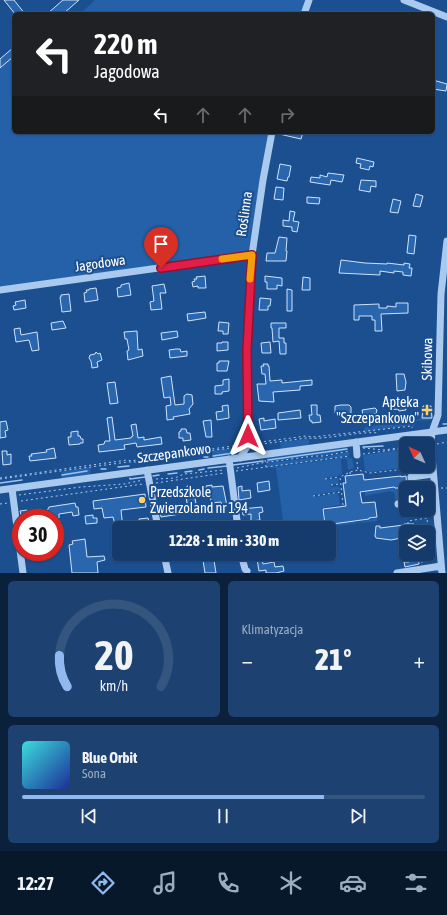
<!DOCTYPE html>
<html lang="pl">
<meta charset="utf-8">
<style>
:root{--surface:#143b6b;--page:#1d4271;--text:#f1f3f6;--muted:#9dadc1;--line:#33557e;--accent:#90b9f0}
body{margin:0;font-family:"Asap Condensed",sans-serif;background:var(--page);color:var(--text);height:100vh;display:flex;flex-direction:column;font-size:15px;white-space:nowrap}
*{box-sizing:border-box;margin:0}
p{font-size:13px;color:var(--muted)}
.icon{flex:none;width:22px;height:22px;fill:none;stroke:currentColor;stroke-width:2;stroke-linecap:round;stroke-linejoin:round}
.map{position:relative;height:573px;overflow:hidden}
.sheet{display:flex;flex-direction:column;gap:8px;padding:8px;background:#0b203b;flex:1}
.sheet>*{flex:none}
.hud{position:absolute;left:12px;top:12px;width:423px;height:122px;border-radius:6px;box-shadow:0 1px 3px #0004,0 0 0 1px var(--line);background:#202124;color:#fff;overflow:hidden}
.needle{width:26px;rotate:314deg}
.fabs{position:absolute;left:399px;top:437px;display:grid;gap:8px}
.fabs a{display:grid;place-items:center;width:36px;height:36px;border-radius:6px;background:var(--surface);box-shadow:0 1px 3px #0004,0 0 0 1px var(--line);font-size:20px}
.speed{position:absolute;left:12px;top:509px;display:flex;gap:8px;font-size:20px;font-weight:700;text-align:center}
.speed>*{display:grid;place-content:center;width:52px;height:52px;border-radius:50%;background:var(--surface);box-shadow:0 1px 3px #0004,0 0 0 1px var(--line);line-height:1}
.speed .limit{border:6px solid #d22;background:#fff;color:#111}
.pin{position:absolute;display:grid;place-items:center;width:34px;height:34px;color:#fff;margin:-41px -17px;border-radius:50% 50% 50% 0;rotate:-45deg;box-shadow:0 0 4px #0007}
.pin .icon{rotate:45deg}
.me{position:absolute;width:44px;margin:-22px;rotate:0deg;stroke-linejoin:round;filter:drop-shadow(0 0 3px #0008)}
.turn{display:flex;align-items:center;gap:14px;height:84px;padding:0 16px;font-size:18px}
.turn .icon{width:52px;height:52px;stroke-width:2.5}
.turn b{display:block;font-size:28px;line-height:34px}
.lanes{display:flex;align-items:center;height:38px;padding:0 16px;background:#0003;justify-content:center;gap:20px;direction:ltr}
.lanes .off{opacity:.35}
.big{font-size:30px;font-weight:800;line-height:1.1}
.sheet .card{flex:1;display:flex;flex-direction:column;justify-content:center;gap:6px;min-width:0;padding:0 14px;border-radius:6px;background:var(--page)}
.sheet .dial{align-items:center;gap:0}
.dial svg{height:104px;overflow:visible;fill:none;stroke:var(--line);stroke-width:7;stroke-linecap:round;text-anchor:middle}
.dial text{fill:var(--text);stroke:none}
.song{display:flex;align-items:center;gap:12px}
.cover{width:48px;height:48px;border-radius:6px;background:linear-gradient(135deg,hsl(180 70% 55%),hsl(230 70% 35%))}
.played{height:4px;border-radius:2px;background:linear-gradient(90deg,var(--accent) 75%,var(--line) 75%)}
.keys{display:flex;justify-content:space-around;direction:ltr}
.heat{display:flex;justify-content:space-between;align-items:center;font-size:22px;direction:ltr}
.sheet .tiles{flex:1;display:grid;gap:8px;grid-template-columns:1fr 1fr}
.card:last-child{grid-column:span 2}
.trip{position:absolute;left:112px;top:521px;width:224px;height:40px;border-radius:6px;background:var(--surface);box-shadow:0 1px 3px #0004,0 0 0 1px var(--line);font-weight:800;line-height:40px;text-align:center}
.menu{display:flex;height:64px;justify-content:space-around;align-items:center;background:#08182b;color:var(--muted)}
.menu .icon{width:28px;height:28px}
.menu .current{color:var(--accent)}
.menu b{font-size:18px;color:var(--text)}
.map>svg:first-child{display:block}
.green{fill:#2461a8}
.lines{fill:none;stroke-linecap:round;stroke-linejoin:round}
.stream{stroke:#9cc4f0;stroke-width:1.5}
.building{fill:#2a66ad;stroke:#cfe3fa}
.path{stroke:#a9c9ee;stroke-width:1;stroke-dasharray:2 3;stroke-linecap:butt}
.minor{stroke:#a9c9ee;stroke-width:7}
.route-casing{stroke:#92132f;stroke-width:10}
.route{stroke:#e11d48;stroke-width:7}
.slow{stroke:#f59e0b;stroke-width:7}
.poi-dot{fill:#ffd166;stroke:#1b4f8f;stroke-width:1.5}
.labels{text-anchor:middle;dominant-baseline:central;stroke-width:4;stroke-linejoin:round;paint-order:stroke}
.street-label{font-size:14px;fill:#fff;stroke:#1b4f8f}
.poi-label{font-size:14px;fill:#fff;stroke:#1b4f8f;text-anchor:end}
</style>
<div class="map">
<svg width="447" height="573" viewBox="0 0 447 573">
<rect width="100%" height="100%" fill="#1b4f8f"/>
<path class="green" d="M95,0h211l-5,14h-221z
M13,57l1,1v74h254l-11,64 -7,54 -6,4 -244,34v-220z
M422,418h9v2l-14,1 -4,6 -1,-2 -49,7 2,-5 51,-7z
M306,439h3v7l-28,3 -1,-7z
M244,446l-7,9 -23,4 -2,-8z
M346,446l2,4 -25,6 -6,-1 -50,7v-5z
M406,449v17h4l-1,1 -39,5 -5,-2 -2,-15z
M349,452v4l-81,11 -1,-4 50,-6h7z
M349,457l1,2 2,-1 2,10 -6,2 -1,-11h-6l1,15 -4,2 -13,2v2l13,-2 1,5 -9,2 1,2 8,-1 1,5 -27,4v2l25,-4 2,12 -18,3 2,17 30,-3 2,1 21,-5v3l-61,7h-32l-8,-60h-8z
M91,467l-1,8 -27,4 -1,-1 -1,-6z
M400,486h2l2,13h2v2l-10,1 -2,-10h-3v-1l-26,5v-5l29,-4 1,1h4l1,3h-2l1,9 3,-1z
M406,505v5h20v6l-22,3 -2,-8z"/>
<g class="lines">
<path class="stream" d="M443,424h4
M363,447l20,-1
M213,456l20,-3
M204,457h4
M268,460l79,-11
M233,465l30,-4
M118,467l11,-1
M208,468l19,-2
M101,469h5
M199,470l5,-1
M185,472l7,-1
M168,474l9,-1
M62,475l25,-4
M153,476l6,-1
M130,478v1l15,-2
M0,483l22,-3"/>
</g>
<path class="building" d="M4,0h10l11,14h-10z
M63,0h16l-16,14h-16z
M14,47v9l-14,12v-9z
M433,80l14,4 -1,7 -13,-2z
M279,132h24l-2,7 -22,-5z
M357,158l17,4 -1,5 -3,-1 -1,4 -9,-2 1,-4 -5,-1z
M280,164l11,2 -2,11h-1l-1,4 -10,-2z
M328,173l16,2 -2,7 -11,-2 -1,5 -20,-3 1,-5 9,1v-3l7,2z
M361,180l15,1v6l-5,-1 -1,6 -11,-2z
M276,187l8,1 -1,12 -9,-1z
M416,194l7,2 -3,11 -7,-1z
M307,197l13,1 -1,6 -12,-1z
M393,199l8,2 -3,12 -8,-1z
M290,211l5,1 -2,9 6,1 -2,10 -5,-1v-4l-9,-1v-6l6,1z
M409,235l7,1 -2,18 -7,-1z
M279,237l8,1 -1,13h1l-1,10h-20l1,-8h8z
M341,260l24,3 22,1v-1l17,2v-2l6,1 -1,4h3l-1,8 -8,-1v-3l-9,-1v2l-14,-2v4l-41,-2z
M205,276l1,12h-8v-2l-5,1 -1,-5 3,-1 -1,-2h3l-1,-2z
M265,276l17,2v8l-5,-1v4h-10v-7h-2z
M303,277l7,1v12h-8z
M129,283l2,12 -13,2 -1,-9 4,-1v-2z
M164,284l2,9h-6l2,16 -11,1 -1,-8 4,-1 -2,-15z
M96,288l2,12 -13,2 -1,-9 3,-1 -1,-2h3v-1z
M287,289l5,1v21h-5z
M69,294l2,17 -9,1 -2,-15h1v-2z
M260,298l11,1 -1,7h-2v4h-9z
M25,300l1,8 -12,2 -1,-4 3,-1 -1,-3z
M396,303h12v10l-27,1 1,17h-7v-11h-3v-4h-13v4h-5v-15l25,-1v4h8v-2l9,1z
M205,312l1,6 -18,3 -1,-7z
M63,321l3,7 -14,2 -1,-7z
M219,322l10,1 -1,11h-5v-3h-5z
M271,323h15v5h-7v10h5v5h2v11h-6l-1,-13 -6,1 -1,-14h-1z
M20,328l1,7 16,-3 2,18 -7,1 -3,-11 -13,2 -2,-13z
M137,331l1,19 4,-1 1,7 -15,4 -1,-9 2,-1 -2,-11h-2l-1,-7z
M177,331l1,6 -16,3 -1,-7z
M222,342h6v8l-11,1v-8h5z
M270,342l1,11h-9l-1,-10z
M176,349h4l1,3 6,-1v5l-17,2 -1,-8z
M96,352l2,2 2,-1 2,7 -5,2 1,5 -6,1 -1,-7 -2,-3 1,-3 5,-1z
M219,361h10l-2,10h-10v-8h2z
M263,364h5v2h1l1,15 12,-1v3l30,-3v5l-12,1v4l-27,2 1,10 -15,-1 -2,-17h9l-1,-10h-3l-1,-8h3z
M396,374h8l2,8 -1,8 -8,1z
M171,376l4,29 9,-1v-8l3,-2 5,1 1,9 -4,5 1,5 -17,3 1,2 -7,1 -1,-14 5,-1 -1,-8 -6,1 -3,-20z
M229,379v12l-7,1v2h-7v-8l8,-1v-5z
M115,382l3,21 -8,1 -3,-21z
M405,402l1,8 -7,1 -1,-2 -8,1v-6z
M228,405l1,13 -12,2 -1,-8 7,-1 -1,-5z
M311,405h6v10h3l1,7 -9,1v-2h-2l-1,-6h3z
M341,405h8l2,2v6l-1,2 -8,1 -3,-4 -4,1v-7z
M423,406h8l1,12h-10z
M375,408l2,2 -1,4 -13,1 -1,-5z
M300,410l1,8 -23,2v-7z
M112,417l3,23 16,-2v-1l2,-1 -2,-11 5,-1 2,14 6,-1v3l17,-3 1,7 -25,3 -1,-4 -12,2 1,4 -26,3 -1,-7 6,-1 1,-3h5l-3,-23z
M264,418v3l11,-2 1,9 -15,2 -2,-11z
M211,420l1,17h-6l-3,-16z
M6,421l2,9 -3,1 1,6 -6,1v-16z
M181,429h5l1,4h3l1,7 -8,1v-3h-4v-6l2,-1z
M78,431v5h2l1,3h2v4h-3v1l-11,1 -1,-8h3v-5z
M54,448l2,10 -26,3 -1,-5h3l-1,-2 16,-2 -1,-2z
M2,451h5v4l4,-1v10l-8,1z
M363,474l1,6 37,-4v1l5,-1 1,12h-12l-1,-1 -34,5 2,11 13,-1 2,15 -8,1v1l-44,6 -2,-16 23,-3 -3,-23h3l-1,-7z
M269,481l1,9 -12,2 -1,-9z
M212,485v2l11,-1 4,20 -5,1 -1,-5 -10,1 -1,-11 -4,1v-7z
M187,486h4v2l2,-1 4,22 -9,2 -3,-22 2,-1z
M242,486v5l8,-1 1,8 -12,2 -1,-13z
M145,494l1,13 -25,3 2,18h-7l-3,-11 -9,1 -2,-10 -8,1 -1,-8z
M75,503l1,4h2l1,8 -6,1 -1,-4 -13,2v4h-4l-1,-3h-4l-3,-2v-2l2,-4z
M262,507l1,5 -4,1 1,7 -9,1v-7l-8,1 -1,-6z
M180,508v6l-19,3 -1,-6z
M27,510v1l7,-1 1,8h-13l-2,-7z
M93,515v3h4v5l-11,1 -1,-8z
M148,518l3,10h-11l-1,-9z
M404,524h10l1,8h-9v23h-3l-2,-17 -10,2 -15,-2 -1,-2 1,-10h4v2l24,-3z
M85,539l2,18 17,-1 1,4 -8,2 1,11h-26l-3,-28 4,-1 -1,-3z
M202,554h11l3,19h-11z
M251,554h10l2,10 11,-2 1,5 8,-1 1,5 -8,2h-10v-3l-7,1 -2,-12h-5z
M408,554h10l1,10 -14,3 -1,-5h5z"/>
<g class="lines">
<path class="path" d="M417,440v4
M254,443l52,-7 7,1 99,-11v2
M420,444l6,-3
M437,444l10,-2
M255,445l51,-7c23,2 49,-7 73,-5
M363,448l21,2 22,-3
M363,454l43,-6
M265,460l1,7
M357,462l1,8 12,3 45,-5
M237,468l24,-5 53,-7h10l26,-5
M236,471l114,-15
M350,472v4
M0,478l127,-18 5,1 8,-2 32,-4h8l3,-2 57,-8
M0,479l128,-17h8l4,-2 32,-4 4,1 8,-3 55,-7
M156,479l19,-1 9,-4 40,-4
M325,479l14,-2
M156,483l68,-10
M331,485l9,-1
M441,488h6
M19,495l62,-8 43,-3 19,-4
M313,496l28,-4
M21,501l122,-17
M0,504l8,-1
M343,505l-3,-28 10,-5 8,-2
M426,510l6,51
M414,513v4
M402,515l10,-2 14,1
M408,524v-3l19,-3
M420,554l1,8
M421,562h2l-1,-8"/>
<path class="minor" d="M404,0l43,17
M304,14l5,-14
M0,290l252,-35
M356,442l1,13
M240,458l8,-13 1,-19 -2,-76 5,-95 11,-75 9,-48
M229,459l9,69
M147,470l11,58
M412,488l-1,-11 22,-3
M12,489l11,84
M0,490l447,-60
M398,504l8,-1
M164,554l4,19
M241,554l4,15 2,2
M397,573l44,-7
M442,573l-11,-129 1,-12 6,-17 3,-121 6,-53"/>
</g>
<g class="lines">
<defs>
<path id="route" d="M161,268l91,-13 -5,95 1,86"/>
</defs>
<use href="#route" class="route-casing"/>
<use href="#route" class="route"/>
<path class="slow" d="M222,259l30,-4 -2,24"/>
</g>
<g class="poi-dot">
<path d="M425 404h4v4h4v4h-4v4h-4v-4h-4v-4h4z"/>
<circle cx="142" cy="500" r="4"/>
</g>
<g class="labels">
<g class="street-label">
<text transform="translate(244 214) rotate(-82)">Roślinna</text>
<text transform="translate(100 263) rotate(-8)">Jagodowa</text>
<text transform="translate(427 359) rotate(-89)">Skibowa</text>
<text transform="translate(174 453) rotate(-8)">Szczepankowo</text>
</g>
<g class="poi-label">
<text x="419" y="402">Apteka<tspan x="419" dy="16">"Szczepankowo"</tspan></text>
<text x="150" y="492" text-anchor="start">Przedszkole<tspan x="150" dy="16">Zwierzoland nr 194</tspan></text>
</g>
</g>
</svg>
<div class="fabs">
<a><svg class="needle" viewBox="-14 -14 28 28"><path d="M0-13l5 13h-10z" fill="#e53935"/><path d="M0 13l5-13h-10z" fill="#9dadc1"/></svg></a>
<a><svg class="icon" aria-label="sound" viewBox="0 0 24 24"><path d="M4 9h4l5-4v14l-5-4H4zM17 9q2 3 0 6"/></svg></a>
<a><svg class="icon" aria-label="layers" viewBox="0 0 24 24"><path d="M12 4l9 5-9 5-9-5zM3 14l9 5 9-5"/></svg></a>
</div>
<div class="speed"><div class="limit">30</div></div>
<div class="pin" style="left:161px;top:268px;background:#d93025"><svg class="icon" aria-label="arrive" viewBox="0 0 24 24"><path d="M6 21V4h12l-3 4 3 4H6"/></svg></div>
<svg class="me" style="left:248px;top:436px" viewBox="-20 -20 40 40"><path d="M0-17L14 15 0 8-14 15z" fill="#e11d48" stroke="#fff" stroke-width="4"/></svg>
<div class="trip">12:28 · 1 min · 330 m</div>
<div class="hud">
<div class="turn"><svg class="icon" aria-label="left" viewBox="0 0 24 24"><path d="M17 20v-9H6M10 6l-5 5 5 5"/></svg><div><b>220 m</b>Jagodowa</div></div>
<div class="lanes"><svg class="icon" aria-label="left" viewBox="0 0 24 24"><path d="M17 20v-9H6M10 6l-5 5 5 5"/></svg><svg class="icon off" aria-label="ahead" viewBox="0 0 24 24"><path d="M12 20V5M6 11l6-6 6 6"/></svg><svg class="icon off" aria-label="ahead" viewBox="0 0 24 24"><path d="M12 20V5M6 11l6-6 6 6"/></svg><svg class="icon off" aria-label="right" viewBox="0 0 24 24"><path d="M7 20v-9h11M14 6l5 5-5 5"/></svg></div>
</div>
</div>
<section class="sheet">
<div class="tiles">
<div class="card dial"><svg viewBox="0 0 100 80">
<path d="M14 69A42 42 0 1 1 86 69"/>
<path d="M14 69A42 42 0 0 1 8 45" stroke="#90b9f0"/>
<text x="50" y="56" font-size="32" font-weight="700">20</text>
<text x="50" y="72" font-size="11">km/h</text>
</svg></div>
<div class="card"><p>Klimatyzacja</p>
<div class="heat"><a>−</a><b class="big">21°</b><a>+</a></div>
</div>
<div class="card">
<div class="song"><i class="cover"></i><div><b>Blue Orbit</b><p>Sona</p></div></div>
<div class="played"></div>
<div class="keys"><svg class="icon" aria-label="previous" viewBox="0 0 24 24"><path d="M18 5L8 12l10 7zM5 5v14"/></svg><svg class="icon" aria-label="pause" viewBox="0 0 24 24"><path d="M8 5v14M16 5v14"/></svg><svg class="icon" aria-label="next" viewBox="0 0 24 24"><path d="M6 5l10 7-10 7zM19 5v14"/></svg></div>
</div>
</div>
</section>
<nav class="menu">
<b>12:27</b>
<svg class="icon current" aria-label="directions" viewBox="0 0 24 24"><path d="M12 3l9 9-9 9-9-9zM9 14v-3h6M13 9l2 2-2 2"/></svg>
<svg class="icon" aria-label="music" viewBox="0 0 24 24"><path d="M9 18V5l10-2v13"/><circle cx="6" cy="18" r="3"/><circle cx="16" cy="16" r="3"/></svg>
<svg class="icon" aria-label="phone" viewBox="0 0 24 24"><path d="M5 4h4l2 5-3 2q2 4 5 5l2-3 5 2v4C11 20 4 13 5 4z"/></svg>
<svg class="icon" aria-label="climate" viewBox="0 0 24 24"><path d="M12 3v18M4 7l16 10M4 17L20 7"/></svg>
<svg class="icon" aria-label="car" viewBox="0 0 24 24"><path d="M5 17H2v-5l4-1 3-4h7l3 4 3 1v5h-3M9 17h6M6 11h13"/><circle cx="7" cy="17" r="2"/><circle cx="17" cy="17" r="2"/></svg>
<svg class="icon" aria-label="filters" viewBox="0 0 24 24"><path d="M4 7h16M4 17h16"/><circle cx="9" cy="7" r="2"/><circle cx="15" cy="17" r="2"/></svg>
</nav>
